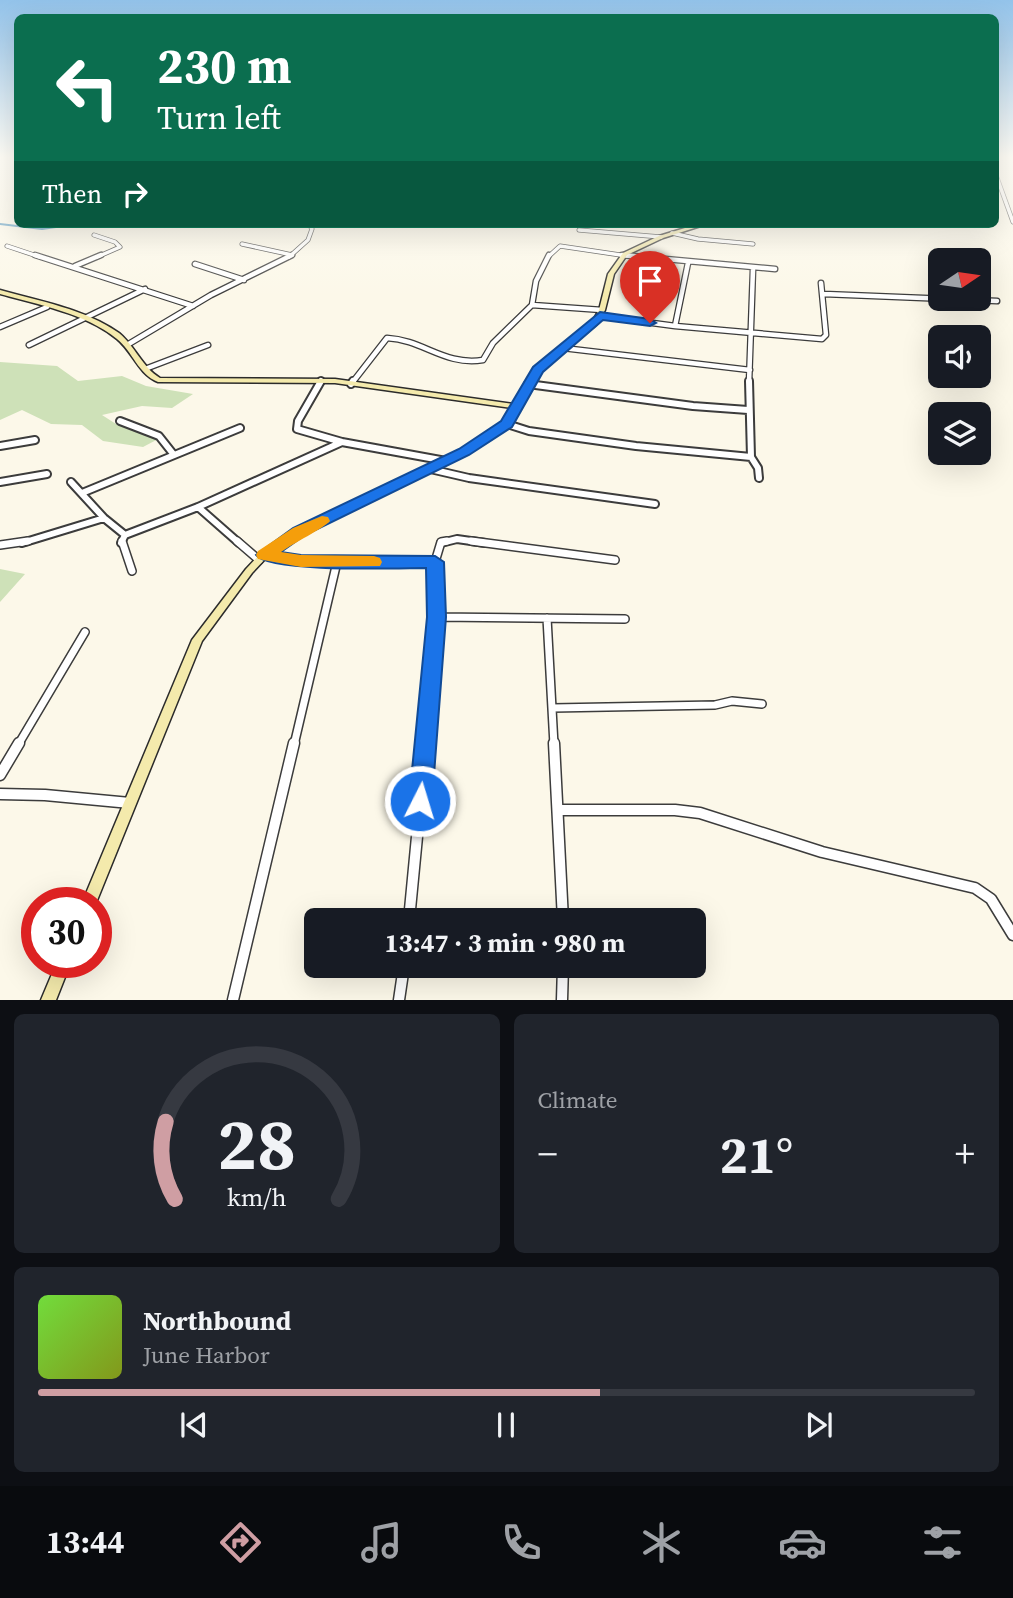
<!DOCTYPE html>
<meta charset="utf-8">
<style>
:root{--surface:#171b24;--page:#20242c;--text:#f1f3f6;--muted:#9ea1a6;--line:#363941;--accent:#cf9ea3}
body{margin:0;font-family:"Source Serif 4",serif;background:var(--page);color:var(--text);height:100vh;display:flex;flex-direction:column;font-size:26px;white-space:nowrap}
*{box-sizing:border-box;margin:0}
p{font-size:23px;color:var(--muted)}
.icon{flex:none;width:38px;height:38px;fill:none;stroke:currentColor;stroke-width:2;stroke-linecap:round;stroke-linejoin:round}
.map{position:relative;height:1000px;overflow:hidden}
.side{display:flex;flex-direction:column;gap:14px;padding:14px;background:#0d0f14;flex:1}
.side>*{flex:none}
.top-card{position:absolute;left:14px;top:14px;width:985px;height:214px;border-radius:10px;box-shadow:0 7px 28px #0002;background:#0b6e4f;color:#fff;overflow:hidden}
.needle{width:46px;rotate:77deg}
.fabs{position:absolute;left:928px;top:248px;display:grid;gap:14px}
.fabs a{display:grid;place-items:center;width:63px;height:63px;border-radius:10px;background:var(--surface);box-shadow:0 7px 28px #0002;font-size:35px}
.speed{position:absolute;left:21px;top:887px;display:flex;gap:14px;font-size:35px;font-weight:700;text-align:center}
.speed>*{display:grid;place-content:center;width:91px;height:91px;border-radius:50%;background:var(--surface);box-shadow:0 7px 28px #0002;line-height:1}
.speed .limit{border:10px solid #d22;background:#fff;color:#111}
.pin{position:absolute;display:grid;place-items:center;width:60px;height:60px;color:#fff;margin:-72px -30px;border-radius:50% 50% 50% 0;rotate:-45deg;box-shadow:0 0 7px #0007}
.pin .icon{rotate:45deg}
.me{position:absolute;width:77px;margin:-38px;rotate:5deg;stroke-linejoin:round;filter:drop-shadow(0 0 5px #0008)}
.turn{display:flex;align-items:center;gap:24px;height:147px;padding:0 28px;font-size:32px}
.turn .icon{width:91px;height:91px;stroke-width:2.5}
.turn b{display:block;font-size:49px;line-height:60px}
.then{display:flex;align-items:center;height:66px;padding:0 28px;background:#0003;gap:14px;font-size:26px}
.big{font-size:52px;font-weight:700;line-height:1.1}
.side .widget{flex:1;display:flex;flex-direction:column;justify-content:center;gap:10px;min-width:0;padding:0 24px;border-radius:10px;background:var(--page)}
.side .dial{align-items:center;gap:0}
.dial svg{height:182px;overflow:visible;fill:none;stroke:var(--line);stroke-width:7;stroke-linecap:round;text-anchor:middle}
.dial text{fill:var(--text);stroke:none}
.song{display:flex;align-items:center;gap:21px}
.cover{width:84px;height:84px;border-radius:10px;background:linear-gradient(135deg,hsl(100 70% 55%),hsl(70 70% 35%))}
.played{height:7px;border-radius:4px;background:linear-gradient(90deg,var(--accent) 60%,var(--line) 60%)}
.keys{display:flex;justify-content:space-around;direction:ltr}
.heat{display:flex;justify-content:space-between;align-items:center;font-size:38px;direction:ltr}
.side .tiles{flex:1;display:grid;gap:14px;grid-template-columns:1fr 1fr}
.widget:last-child{grid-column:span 2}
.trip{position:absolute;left:304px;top:908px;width:402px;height:70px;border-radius:10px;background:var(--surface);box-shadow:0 7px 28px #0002;font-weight:700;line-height:70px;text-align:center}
.dock{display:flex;height:112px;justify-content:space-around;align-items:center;background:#090b0e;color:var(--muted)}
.dock .icon{width:49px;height:49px}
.dock .current{color:var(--accent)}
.dock b{font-size:32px;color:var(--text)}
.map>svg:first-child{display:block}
.green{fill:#cee1b8}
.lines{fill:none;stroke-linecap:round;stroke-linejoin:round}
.stream{stroke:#458eba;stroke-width:2}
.street-far4-casing{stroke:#3c3c3c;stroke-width:5}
.street-far3-casing{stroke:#3c3c3c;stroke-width:7}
.street-far2-casing{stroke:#3c3c3c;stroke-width:10}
.street-far1-casing{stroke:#3c3c3c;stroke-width:10}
.street-casing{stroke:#3c3c3c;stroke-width:13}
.secondary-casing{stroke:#2b2b2b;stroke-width:3}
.street-far4{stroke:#fff;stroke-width:3.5}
.street-far3{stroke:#fff;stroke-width:4.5}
.street-far2{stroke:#fff;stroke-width:6}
.street-far1{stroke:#fff;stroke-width:7}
.street{stroke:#fff;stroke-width:10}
.secondary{fill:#f4eaac;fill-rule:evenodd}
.route{fill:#1a73e8;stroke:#114b97;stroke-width:2}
.slow{fill:#f59e0b}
</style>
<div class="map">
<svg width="1013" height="1000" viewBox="0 0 1013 1000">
<rect width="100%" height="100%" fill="#fcf8e9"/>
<path class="green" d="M0,362l57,4 21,15 44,-5 24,10 47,8 -21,14 -30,-2 -40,9 14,9 46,13 -19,10 -40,-6 -21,-16 -31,-1 -29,-14 -22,10z
M0,569l25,5 -25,28z"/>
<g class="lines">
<path class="stream" d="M0,224l42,5 35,-5
M130,224h128"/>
<defs>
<path id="street-far4" d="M996,175l17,47
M579,230l82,7
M672,233l26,6 55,5
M94,235l21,7 5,5 -23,10
M242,244l50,11
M7,246l33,11
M289,257l19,-17 4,-11 -3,-5
M548,257l12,-11 74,11"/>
<path id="street-far3" d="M35,255l158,51
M622,255l153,14
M195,264l49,16
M75,266l26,-11
M824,294l173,7
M532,305l4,-24 13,-26
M600,316l75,10 13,-63
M675,326l147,13 4,-4 -5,-52
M0,327l47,-20
M29,345l116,-56
M127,345l84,-50 81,-40
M563,348l187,22
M145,369l63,-24
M352,383l35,-45c37,2 57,28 96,22l10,-17 39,-38 70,5
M749,383l4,-114"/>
<path id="street-far2" d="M321,381l-23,40 -1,8 45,13 104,19
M749,381l2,76 7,11 1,10
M351,384l2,-3
M528,384l165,22 55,4
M120,421l39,15 15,19
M507,424l22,7 107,15 115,11
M0,446l35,-6
M430,469l39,9 186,26
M0,482l47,-8
M71,482l33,36 21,17
M82,493l158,-65
M198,507l41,36
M125,535l73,-28 144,-65
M22,543l82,-25
M121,543l4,-8
M441,543l16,-4 28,4"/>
<path id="street-far1" d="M122,541l10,30
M237,541l22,19
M471,541l144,19
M0,545l28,-4
M264,555l37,6 134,1
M436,617l189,2
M547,618l7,127
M553,708l162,-3 17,-4 30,3
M18,745l67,-113
M294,745l43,-183
M425,745l11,-128 -1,-55 6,-20 6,-1"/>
<path id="street" d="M554,743l9,177
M0,775l19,-32
M0,794l45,1 85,8
M558,810h117l25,3 122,39 153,36 16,11 22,36
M409,920l17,-177
M233,1000l61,-257
M399,1000l5,-34
M562,1000l1,-34"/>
<path id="secondary" d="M698,224h9l-44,14 -36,17 -13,19 -9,36 -8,14 -56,46 -20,36 1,1 -12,19 -43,28 -165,79 -35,24 -15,16 -50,68 -106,262h-14l110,-263 54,-71 15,-16 35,-24 165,-79 43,-27 8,-15 -177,-25 -177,-1c-20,-8 -25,-30 -41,-43 -32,-26 -78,-34 -117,-45v-4c39,11 85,19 119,43 16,13 23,34 41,45l175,1 179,25 21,-37 57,-45 7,-12 9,-36 15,-21 36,-17z
M57,962h14l-15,38h-15z"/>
</defs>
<use href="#street-far4" class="street-far4-casing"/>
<use href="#street-far3" class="street-far3-casing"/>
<use href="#street-far2" class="street-far2-casing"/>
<use href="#street-far1" class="street-far1-casing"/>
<use href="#street" class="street-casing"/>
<use href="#secondary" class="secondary-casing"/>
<use href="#street-far4" class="street-far4"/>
<use href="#street-far3" class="street-far3"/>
<use href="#street-far2" class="street-far2"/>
<use href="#street-far1" class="street-far1"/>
<use href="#street" class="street"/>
<use href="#secondary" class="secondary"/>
</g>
<linearGradient id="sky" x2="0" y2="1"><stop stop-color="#93c3ea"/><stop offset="0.53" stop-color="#fefcf5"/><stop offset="1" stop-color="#fefcf5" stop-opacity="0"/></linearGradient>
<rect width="1013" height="296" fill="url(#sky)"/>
<path class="route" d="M600,312l50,7 6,4 -6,3 -47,-6 -60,52 -31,55 -43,28 -164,80 -24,17 20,3 134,1 9,6 2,55 -14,184 -4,7 -8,3 -8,-3 -3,-7 18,-184 -1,-49c-27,0 -157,5 -170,-13l37,-27 166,-79 42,-28 32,-54z"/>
<path class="slow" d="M322,516l6,1 2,4c-6,7 -38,23 -49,31l20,3 73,1 6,2 2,4 -2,4 -79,1 -43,-8 -2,-4 2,-4 35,-23z"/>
</svg>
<div class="fabs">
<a><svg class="needle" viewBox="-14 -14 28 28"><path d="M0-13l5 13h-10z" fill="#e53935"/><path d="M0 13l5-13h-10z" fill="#9ea1a6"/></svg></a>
<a><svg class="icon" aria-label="sound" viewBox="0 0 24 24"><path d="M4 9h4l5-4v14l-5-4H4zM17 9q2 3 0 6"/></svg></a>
<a><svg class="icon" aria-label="layers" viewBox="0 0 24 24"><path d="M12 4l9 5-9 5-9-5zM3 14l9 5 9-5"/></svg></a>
</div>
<div class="speed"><div class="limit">30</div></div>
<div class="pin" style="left:650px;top:323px;background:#d93025"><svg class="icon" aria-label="arrive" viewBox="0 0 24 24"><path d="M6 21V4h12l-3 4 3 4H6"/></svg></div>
<svg class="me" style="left:420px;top:801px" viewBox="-20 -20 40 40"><circle r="17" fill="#1a73e8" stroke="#fff" stroke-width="3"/><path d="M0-11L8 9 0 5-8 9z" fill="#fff"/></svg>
<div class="trip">13:47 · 3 min · 980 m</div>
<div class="top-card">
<div class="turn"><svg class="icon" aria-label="left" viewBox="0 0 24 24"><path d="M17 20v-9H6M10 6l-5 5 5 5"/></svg><div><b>230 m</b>Turn left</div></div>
<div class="then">Then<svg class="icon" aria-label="right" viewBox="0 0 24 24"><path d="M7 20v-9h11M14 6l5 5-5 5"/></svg></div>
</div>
</div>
<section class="side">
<div class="tiles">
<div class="widget dial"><svg viewBox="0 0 100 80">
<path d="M14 69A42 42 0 1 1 86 69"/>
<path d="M14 69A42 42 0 0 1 10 35" stroke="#cf9ea3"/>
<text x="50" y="56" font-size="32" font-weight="700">28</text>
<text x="50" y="72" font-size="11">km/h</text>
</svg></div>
<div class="widget"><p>Climate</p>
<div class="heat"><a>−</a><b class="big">21°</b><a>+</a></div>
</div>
<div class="widget">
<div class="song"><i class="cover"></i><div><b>Northbound</b><p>June Harbor</p></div></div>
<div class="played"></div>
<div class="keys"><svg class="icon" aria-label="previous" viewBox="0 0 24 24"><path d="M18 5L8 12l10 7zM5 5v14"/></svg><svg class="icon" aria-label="pause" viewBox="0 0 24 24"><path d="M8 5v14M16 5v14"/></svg><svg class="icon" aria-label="next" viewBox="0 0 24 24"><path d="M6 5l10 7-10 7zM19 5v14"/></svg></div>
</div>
</div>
</section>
<nav class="dock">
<b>13:44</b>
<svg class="icon current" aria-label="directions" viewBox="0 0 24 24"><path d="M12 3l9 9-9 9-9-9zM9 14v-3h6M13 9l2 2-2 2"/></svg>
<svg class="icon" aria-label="music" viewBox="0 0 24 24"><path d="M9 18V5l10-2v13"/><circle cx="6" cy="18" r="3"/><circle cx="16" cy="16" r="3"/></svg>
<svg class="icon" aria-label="phone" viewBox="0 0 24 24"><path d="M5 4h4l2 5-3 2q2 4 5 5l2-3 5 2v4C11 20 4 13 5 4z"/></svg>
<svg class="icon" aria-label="climate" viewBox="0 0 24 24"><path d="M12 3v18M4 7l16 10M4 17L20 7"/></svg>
<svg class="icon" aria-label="car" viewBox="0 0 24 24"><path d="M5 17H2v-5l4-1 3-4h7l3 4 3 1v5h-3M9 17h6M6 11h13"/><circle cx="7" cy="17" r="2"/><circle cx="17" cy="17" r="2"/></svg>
<svg class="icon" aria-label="filters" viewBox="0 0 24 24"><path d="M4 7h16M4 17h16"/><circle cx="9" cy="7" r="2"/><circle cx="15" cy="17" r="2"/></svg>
</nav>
